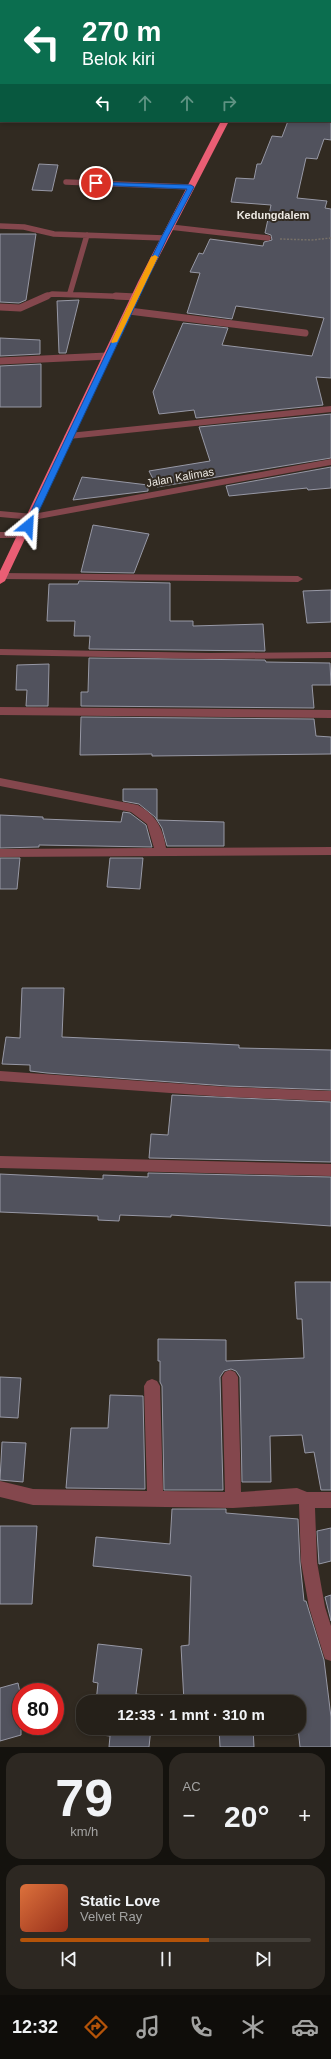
<!DOCTYPE html>
<html lang="id">
<meta charset="utf-8">
<style>
:root{--surface:#252019;--page:#2d2822;--text:#f1f3f6;--muted:#a3a3a2;--line:#423e38;--accent:#b45309}
body{margin:0;font-family:Arial,sans-serif;background:var(--page);color:var(--text);height:100vh;display:flex;flex-direction:column;font-size:15px;white-space:nowrap}
*{box-sizing:border-box;margin:0}
p{font-size:13px;color:var(--muted)}
.icon{flex:none;width:22px;height:22px;fill:none;stroke:currentColor;stroke-width:2;stroke-linecap:round;stroke-linejoin:round}
.map{position:relative;height:1747px;overflow:hidden}
.drawer{display:flex;flex-direction:column;gap:6px;padding:6px;background:#14120e;flex:1}
.drawer>*{flex:none}
.top-card{position:absolute;left:0px;top:0px;width:331px;height:122px;box-shadow:0 2px 6px #0003,0 0 0 1px var(--line);background:#0b6e4f;color:#fff;overflow:hidden}
.speed{position:absolute;left:12px;top:1683px;display:flex;gap:8px;font-size:20px;font-weight:700;text-align:center}
.speed>*{display:grid;place-content:center;width:52px;height:52px;border-radius:50%;background:var(--surface);box-shadow:0 2px 6px #0003,0 0 0 1px var(--line);line-height:1}
.speed .limit{border:6px solid #d22;background:#fff;color:#111}
.pin{position:absolute;display:grid;place-items:center;width:34px;height:34px;color:#fff;margin:-17px;border:2px solid #fff;border-radius:50%;box-shadow:0 1px 4px #0007}
.me{position:absolute;width:44px;margin:-22px;rotate:27deg;stroke-linejoin:round;filter:drop-shadow(0 0 3px #0008)}
.turn{display:flex;align-items:center;gap:14px;height:84px;padding:0 16px;font-size:18px}
.turn .icon{width:52px;height:52px;stroke-width:2.5}
.turn b{display:block;font-size:28px;line-height:34px}
.lanes{display:flex;align-items:center;height:38px;padding:0 16px;background:#0003;justify-content:center;gap:20px;direction:ltr}
.lanes .off{opacity:.35}
.big{font-size:30px;font-weight:700;line-height:1.1}
.drawer .widget{flex:1;display:flex;flex-direction:column;justify-content:center;gap:6px;min-width:0;padding:0 14px;border-radius:16px;background:var(--page)}
.drawer .dial{align-items:center;gap:0}
.dial b{font-size:52px;line-height:1}
.song{display:flex;align-items:center;gap:12px}
.cover{width:48px;height:48px;border-radius:6px;background:linear-gradient(135deg,hsl(20 70% 55%),hsl(10 70% 35%))}
.played{height:4px;border-radius:2px;background:linear-gradient(90deg,var(--accent) 65%,var(--line) 65%)}
.keys{display:flex;justify-content:space-around;direction:ltr}
.heat{display:flex;justify-content:space-between;align-items:center;font-size:22px;direction:ltr}
.drawer .tiles{flex:1;display:grid;gap:6px;grid-template-columns:1fr 1fr}
.widget:last-child{grid-column:span 2}
.trip{position:absolute;left:76px;top:1695px;width:230px;height:40px;border-radius:16px;background:var(--surface);box-shadow:0 2px 6px #0003,0 0 0 1px var(--line);font-weight:700;line-height:40px;text-align:center}
.tabs{display:flex;height:64px;justify-content:space-around;align-items:center;background:#0f0d0a;color:var(--muted)}
.tabs .icon{width:28px;height:28px}
.tabs .on{color:var(--accent)}
.tabs b{font-size:18px;color:var(--text)}
.map>svg:first-child{display:block}
.building{fill:#51525d;stroke:#9798a5}
.lines{fill:none;stroke-linecap:round;stroke-linejoin:round}
.path{stroke:#767068;stroke-width:1.5;stroke-dasharray:2 1.5;stroke-linecap:butt}
.service-far1{stroke:#84474d;stroke-width:5.5}
.service{stroke:#84474d;stroke-width:7}
.minor{fill:#84474d;fill-rule:evenodd}
.tertiary{fill:#84474d;fill-rule:evenodd}
.trunk{fill:#ea5e74;fill-rule:evenodd}
.route{fill:#1a73e8;stroke:#114b97}
.slow{fill:#f59e0b}
.labels{text-anchor:middle;dominant-baseline:central;stroke-width:4;stroke-linejoin:round;paint-order:stroke}
.far-quarter-label{font-size:11px;font-weight:bold;fill:#ede9e3;stroke:#312a21}
.street-label{font-size:11px;fill:#ede9e3;stroke:#312a21}
</style>
<div class="map">
<svg width="331" height="1747" viewBox="0 0 331 1747">
<rect width="100%" height="100%" fill="#312a21"/>
<path class="building" d="M288,121h43v19l-7,-1 -7,20 -11,-1 -9,40 30,3 -2,7 6,1v169l-15,-1 7,28 -127,13 -2,-8 -35,4 -6,-22 30,-69 45,5 -6,17 90,11 12,-38 -88,-12 -4,13 -45,-6 13,-40 -10,-1 9,-19 4,1 7,-15 53,7 1,-4 8,-2 -1,-5 -6,-2 6,-28 -40,-3 5,-24 18,1 3,-15h4l11,-28 10,1z
M39,164l19,1 -6,26 -20,-1z
M0,234h36l-10,66 -7,3 -19,-1z
M79,300l-13,53h-7l-2,-52z
M0,338l40,2v14l-40,2z
M41,364v43h-41v-41z
M331,414v44l-174,29 -8,-16 61,-10 -11,-34z
M331,467v21l-23,2 -1,-2 -78,8 -3,-10z
M82,477l66,8v6l-75,9z
M93,525l56,9 -15,39 -53,-1z
M79,581l91,2v38h23v5l70,-2 2,27 -176,-2 1,-13h-16l1,-15h-28l2,-37h29z
M331,590v32l-24,1 -4,-32z
M89,658l176,2 1,2 64,1 1,22h-19l2,23 -233,-2v-14h7z
M49,664l-1,42h-22l1,-16h-11l1,-25z
M81,717l233,2 2,17 15,1v17l-179,2v-2l-72,1z
M123,789h34v31l67,2v24h-57l-5,-18 -7,-11 -16,-13 -16,-3z
M123,812l7,1 16,12 6,22 -113,-2v2l-39,1v-33l43,2v2l78,3z
M0,858h20l-3,31h-17z
M110,858h33l-3,31 -33,-2z
M22,988h42l-2,49 177,8v3l92,2v40l-104,-4 -180,-13 -17,-2v-6l-28,-1 4,-27 14,1z
M172,1095l159,7v60l-182,-4 2,-24 17,1z
M148,1173l183,4v49l-160,-11v2l-51,-2 -1,6 -21,-1v-4l-98,-4v-38l103,5v-4l45,2z
M295,1282h36v208h-10l-7,-38 -9,1 -3,-18 -32,1 1,46h-29l-2,-105 -4,-6 -5,-2 -7,2 -4,6 3,113h-59l-2,-104 -2,-4v-21h-2v-22l68,1v21l78,-3 -2,-39h-5z
M0,1377l21,1 -3,40 -18,-1z
M110,1395l33,1 2,93 -79,-1 5,-60h37z
M2,1442l24,1 -3,39 -23,-2z
M172,1509h54v4l72,6 2,43 4,39h2l18,59 7,57v30h-31l-2,-19 1,-26h-115l-3,-56 8,-1 2,-69 -98,-10 3,-29 74,7z
M0,1526h37l-5,78h-32z
M331,1528v33l-12,3 -2,-33z
M331,1595v26l-6,-24z
M98,1644l44,5 -6,45 17,2v6h-57l2,-19 -5,-1z
M18,1683l3,14v38l-21,6v-53z
M94,1728h57l-2,19h-40l1,-11 -17,-2z
M219,1728h34l1,19h-34z"/>
<g class="lines">
<path class="path" d="M280,239l32,1 19,-2"/>
<path class="service-far1" d="M66,182l125,5
M0,226l24,1 30,7 110,4
M170,227l98,11
M70,293l17,-58
M44,297l8,-3 84,3"/>
<path class="service" d="M116,296l20,1
M0,307l20,1 27,-12
M129,311l176,22
M0,361l107,-5"/>
<path class="minor" d="M0,94h1v4h-1z
M331,406v6l-262,27 -5,-3 5,-3z
M0,511l33,3 5,3 -5,3 -33,-3z
M0,532h23l5,3 -5,3h-23z
M0,573l298,3 5,3 -5,3 -296,-3h-2z
M0,649l210,4 121,-1v6l-121,1 -210,-4z
M0,707l331,3v8l-331,-3z
M0,778l138,27c18,10 25,23 28,43l165,-1v8l-331,2v-8l154,-1 -7,-24 -16,-12 -131,-26z
M0,1071l227,16 104,4v10l-104,-4 -227,-16z
M0,1156l331,8v12l-331,-8z
M230,1370l5,2 3,5 3,115 56,-4 10,4h24v16h-16l2,54 8,45 6,19v35l-6,-2 -2,-6 -14,-46 -8,-45 -2,-58 -66,4 -200,-3 -33,-8v-16l33,8 114,2 -3,-105 3,-5 5,-2 5,2 3,5 3,105 62,1 -3,-115 3,-5z"/>
<path class="tertiary" d="M331,459v6l-298,55 -5,-3 5,-3z"/>
<path class="trunk" d="M278,0h6v1h-6z
M221,121h8l-83,161 -141,299 -5,3v-13l138,-289z"/>
</g>
<path class="route" d="M94,182l97,3 3,2 -27,51 -135,288 -4,2 -4,-2 137,-288 26,-49 -91,-4z"/>
<path class="slow" d="M155,255l3,2 -41,85 -5,1 -1,-1 40,-85z"/>
<g class="labels">
<g class="far-quarter-label">
<text x="273" y="215">Kedungdalem</text>
</g>
<g class="street-label">
<text transform="translate(180 477) rotate(-10)">Jalan Kalimas</text>
</g>
</g>
</svg>
<div class="speed"><div class="limit">80</div></div>
<div class="pin" style="left:96px;top:183px;background:#d93025"><svg class="icon" aria-label="arrive" viewBox="0 0 24 24"><path d="M6 21V4h12l-3 4 3 4H6"/></svg></div>
<svg class="me" style="left:28px;top:526px" viewBox="-20 -20 40 40"><path d="M0-17L14 15 0 8-14 15z" fill="#1a73e8" stroke="#fff" stroke-width="4"/></svg>
<div class="trip">12:33 · 1 mnt · 310 m</div>
<div class="top-card">
<div class="turn"><svg class="icon" aria-label="left" viewBox="0 0 24 24"><path d="M17 20v-9H6M10 6l-5 5 5 5"/></svg><div><b>270 m</b>Belok kiri</div></div>
<div class="lanes"><svg class="icon" aria-label="left" viewBox="0 0 24 24"><path d="M17 20v-9H6M10 6l-5 5 5 5"/></svg><svg class="icon off" aria-label="ahead" viewBox="0 0 24 24"><path d="M12 20V5M6 11l6-6 6 6"/></svg><svg class="icon off" aria-label="ahead" viewBox="0 0 24 24"><path d="M12 20V5M6 11l6-6 6 6"/></svg><svg class="icon off" aria-label="right" viewBox="0 0 24 24"><path d="M7 20v-9h11M14 6l5 5-5 5"/></svg></div>
</div>
</div>
<section class="drawer">
<div class="tiles">
<div class="widget dial"><b>79</b><p>km/h</p></div>
<div class="widget"><p>AC</p>
<div class="heat"><a>−</a><b class="big">20°</b><a>+</a></div>
</div>
<div class="widget">
<div class="song"><i class="cover"></i><div><b>Static Love</b><p>Velvet Ray</p></div></div>
<div class="played"></div>
<div class="keys"><svg class="icon" aria-label="previous" viewBox="0 0 24 24"><path d="M18 5L8 12l10 7zM5 5v14"/></svg><svg class="icon" aria-label="pause" viewBox="0 0 24 24"><path d="M8 5v14M16 5v14"/></svg><svg class="icon" aria-label="next" viewBox="0 0 24 24"><path d="M6 5l10 7-10 7zM19 5v14"/></svg></div>
</div>
</div>
</section>
<nav class="tabs">
<b>12:32</b>
<svg class="icon on" aria-label="directions" viewBox="0 0 24 24"><path d="M12 3l9 9-9 9-9-9zM9 14v-3h6M13 9l2 2-2 2"/></svg>
<svg class="icon" aria-label="music" viewBox="0 0 24 24"><path d="M9 18V5l10-2v13"/><circle cx="6" cy="18" r="3"/><circle cx="16" cy="16" r="3"/></svg>
<svg class="icon" aria-label="phone" viewBox="0 0 24 24"><path d="M5 4h4l2 5-3 2q2 4 5 5l2-3 5 2v4C11 20 4 13 5 4z"/></svg>
<svg class="icon" aria-label="climate" viewBox="0 0 24 24"><path d="M12 3v18M4 7l16 10M4 17L20 7"/></svg>
<svg class="icon" aria-label="car" viewBox="0 0 24 24"><path d="M5 17H2v-5l4-1 3-4h7l3 4 3 1v5h-3M9 17h6M6 11h13"/><circle cx="7" cy="17" r="2"/><circle cx="17" cy="17" r="2"/></svg>
</nav>
